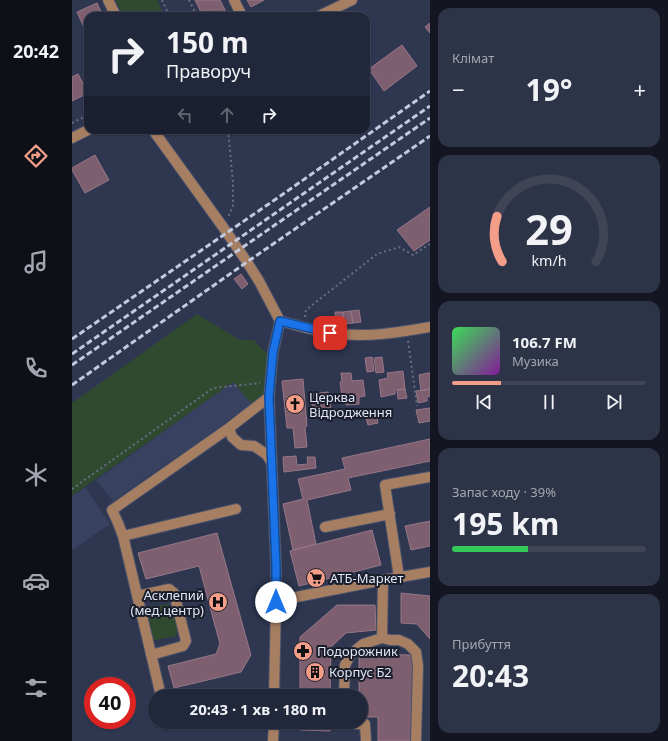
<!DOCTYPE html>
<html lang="uk">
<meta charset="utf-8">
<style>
:root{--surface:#22283c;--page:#2e3447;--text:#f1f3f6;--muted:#a2a6af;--line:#3f4456;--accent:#f49e8a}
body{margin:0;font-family:"Noto Sans",sans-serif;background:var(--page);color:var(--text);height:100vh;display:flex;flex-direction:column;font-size:15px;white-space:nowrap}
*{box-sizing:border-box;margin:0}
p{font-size:13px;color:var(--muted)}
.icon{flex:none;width:22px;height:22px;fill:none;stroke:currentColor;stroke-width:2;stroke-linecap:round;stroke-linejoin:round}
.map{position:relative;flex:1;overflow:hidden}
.drawer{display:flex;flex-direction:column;gap:8px;padding:8px;background:#131621;width:238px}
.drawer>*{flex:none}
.top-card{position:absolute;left:12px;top:12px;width:286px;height:122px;border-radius:12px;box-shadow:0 1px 3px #0004,0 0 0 1px var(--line);background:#22283c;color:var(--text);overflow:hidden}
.speed{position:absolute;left:12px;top:677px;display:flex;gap:8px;font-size:20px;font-weight:700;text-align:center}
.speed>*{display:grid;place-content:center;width:52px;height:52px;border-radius:50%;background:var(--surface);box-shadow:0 1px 3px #0004,0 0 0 1px var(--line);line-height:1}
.speed .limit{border:6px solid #d22;background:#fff;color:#111}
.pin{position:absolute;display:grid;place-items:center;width:34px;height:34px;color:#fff;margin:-17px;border-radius:8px;box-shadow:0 2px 6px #0006}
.me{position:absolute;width:44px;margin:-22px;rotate:0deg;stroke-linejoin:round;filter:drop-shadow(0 0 3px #0008)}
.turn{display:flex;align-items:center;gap:14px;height:84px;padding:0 16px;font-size:18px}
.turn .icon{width:52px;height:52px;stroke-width:2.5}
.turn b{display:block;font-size:28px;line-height:34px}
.lanes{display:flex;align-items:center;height:38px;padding:0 16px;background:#0003;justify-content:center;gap:20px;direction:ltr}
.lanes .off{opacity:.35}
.big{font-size:30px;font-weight:700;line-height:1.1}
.drawer .card{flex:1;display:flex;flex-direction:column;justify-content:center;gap:6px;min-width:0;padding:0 14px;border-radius:12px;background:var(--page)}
.drawer .dial{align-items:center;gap:0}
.dial svg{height:104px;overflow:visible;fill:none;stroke:var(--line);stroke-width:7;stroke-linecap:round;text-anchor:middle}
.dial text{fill:var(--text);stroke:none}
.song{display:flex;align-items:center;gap:12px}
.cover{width:48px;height:48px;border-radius:6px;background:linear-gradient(135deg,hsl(130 70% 55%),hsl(290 70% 35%))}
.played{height:4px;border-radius:2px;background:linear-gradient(90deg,var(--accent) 25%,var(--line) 25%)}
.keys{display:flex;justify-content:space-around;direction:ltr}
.heat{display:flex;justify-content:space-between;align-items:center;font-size:22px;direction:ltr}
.charge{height:6px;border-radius:3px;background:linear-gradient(90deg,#34c759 39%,var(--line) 0)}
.trip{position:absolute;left:76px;top:689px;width:220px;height:40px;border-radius:20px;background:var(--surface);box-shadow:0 1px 3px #0004,0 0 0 1px var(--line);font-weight:700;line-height:40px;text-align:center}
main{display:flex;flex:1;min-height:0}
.tab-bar{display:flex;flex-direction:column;width:72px;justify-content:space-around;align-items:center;background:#0e1018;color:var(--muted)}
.tab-bar .icon{width:28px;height:28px}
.tab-bar .current{color:var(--accent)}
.tab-bar b{font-size:18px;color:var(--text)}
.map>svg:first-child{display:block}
.built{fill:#384260}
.green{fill:#2f4a2f}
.building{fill:#7e5f6f;stroke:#977787}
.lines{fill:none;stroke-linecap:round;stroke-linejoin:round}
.minor-casing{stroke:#4b526b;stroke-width:12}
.path{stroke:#676f86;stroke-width:2;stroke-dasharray:2 3;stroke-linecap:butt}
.minor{stroke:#a67e62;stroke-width:10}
.rail{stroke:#c4cadd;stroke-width:3;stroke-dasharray:6 3;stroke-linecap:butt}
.route-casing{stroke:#114b97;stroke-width:10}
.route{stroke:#1a73e8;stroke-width:7}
.labels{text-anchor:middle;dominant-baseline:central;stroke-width:4;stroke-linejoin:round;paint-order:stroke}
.poi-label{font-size:13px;fill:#e1e7f8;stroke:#1a1e2a;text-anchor:start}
</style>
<main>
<nav class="tab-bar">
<b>20:42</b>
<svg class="icon current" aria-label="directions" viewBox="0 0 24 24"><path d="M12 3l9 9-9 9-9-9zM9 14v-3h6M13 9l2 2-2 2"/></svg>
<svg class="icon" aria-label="music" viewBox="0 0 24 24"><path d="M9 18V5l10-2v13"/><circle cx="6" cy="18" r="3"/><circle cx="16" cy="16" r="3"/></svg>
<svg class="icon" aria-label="phone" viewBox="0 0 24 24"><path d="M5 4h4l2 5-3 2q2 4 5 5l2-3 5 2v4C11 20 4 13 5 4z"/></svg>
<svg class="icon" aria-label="climate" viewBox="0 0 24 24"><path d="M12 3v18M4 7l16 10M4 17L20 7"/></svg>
<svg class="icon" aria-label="car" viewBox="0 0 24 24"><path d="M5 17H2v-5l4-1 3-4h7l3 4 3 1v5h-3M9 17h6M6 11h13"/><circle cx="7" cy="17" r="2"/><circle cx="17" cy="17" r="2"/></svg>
<svg class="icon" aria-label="filters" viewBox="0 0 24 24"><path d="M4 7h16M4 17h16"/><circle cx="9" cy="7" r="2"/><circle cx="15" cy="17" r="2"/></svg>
</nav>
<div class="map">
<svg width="358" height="741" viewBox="0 0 358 741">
<rect width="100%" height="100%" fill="#2e3650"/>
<path class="built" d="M162,381l18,23 -139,97 -17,-21z
M13,487l25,37 -38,26v-54z"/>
<path class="green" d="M43,0h42l5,10 -13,6h-26z
M125,314l43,26h14l14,15 -2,41 -14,8 -19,-22 -161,114v-93z
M96,604l5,4 6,21 -3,7 -25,5 -8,-33z"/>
<path class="building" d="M123,0h25l8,16h-25z
M175,0h17l-13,7z
M25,3l6,13h-15v20l-11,-24z
M358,23v10l-5,-6z
M330,45l15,21 -33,25 -15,-22z
M6,74l10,19 -16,8v-24z
M23,155l14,25 -24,13 -13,-23v-2z
M358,207v33l-16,11 -17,-21z
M169,274l7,10 -6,5 -8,-10z
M287,310l2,12 -8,1 -2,-12z
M279,311l2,12 -9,1 -1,-12z
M263,312h8l1,12 -8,1z
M300,357l2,14 -7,1 -2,-14z
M310,357l2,15 -8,1 -2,-15z
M331,371l2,18 -10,1v4l-14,3 -2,-17 9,-2 -1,-5z
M269,373h10l1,8 11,-1 2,16 -6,1v7l-13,1 -1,-8h-3l-2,-15 2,-1z
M356,373h2v16l-9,2 -2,-16z
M231,379l4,47 -2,1 2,20 -12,1 -2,-20h-6l-5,-47z
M333,389l2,9 -9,1 -1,-9z
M358,389v7l-3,1v4l-9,2 -2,-12z
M256,392l3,17 -18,3 -2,-18z
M358,408v13l-11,2 -3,-13z
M305,417l1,6 -10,2 -2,-7z
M358,439v22l-82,17 3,12 -44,10 9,44 -23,6 -10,-46 20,-5 -5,-20 47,-10 -3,-11z
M224,456l1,9 11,-1 -1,-7h8l1,11 -32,4 -1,-15z
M358,521v25l-19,4 -6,-24z
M300,530l9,35 -82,21 -9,-35z
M145,533l34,122 -10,17 -67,16 -6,-22 48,-12 4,-10 -21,-78 -53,13 -8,-26z
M329,593l29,3v43l-13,-15 -16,-1z
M265,605h38l1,25 -30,3 -15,14 -1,49h-30v-59z
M287,654l54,1 -1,86h-34v-24h-17v-21h-2z
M228,722h30v9l-30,-1z"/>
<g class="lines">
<defs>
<path id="minor" d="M36,0l8,16
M162,0l8,16
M247,16l33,-16
M81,130l70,97 24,35 12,19 21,40 -7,31 -4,45 7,169v35l-2,95
M0,138l16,-8
M208,321c17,4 34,10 51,12 34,5 66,0 99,-6
M157,428l3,9 9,8 13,1 12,8 6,9
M253,527l65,-13
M51,536l113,-27
M327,577l-14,-92 45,-8
M65,596l32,-7 5,4 12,48 -3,5 -32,9
M204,601l107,-21 47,-8
M310,638l1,-58
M89,696l-38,-160 -5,-13 -6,-13 117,-82 40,-31
M272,696l1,-31 6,-11 12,-10 19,-6 8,2h9l9,4 8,8 2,14 -2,75
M110,722h8
M278,722l5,2h10l1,17
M201,741l1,-19"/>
</defs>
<use href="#minor" class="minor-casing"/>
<path class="path" d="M117,0l8,16
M89,16l7,-3 -6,-13
M0,123l16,-8
M156,130l5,52v24l-5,11
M233,317l1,-7 71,-56 22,-7 14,8 17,-11
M336,341l9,65
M0,489l141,-101 47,-5"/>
<use href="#minor" class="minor"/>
<path class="rail" d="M0,339l204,-140 154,-108
M0,354l358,-248
M0,365l358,-247
M0,385l175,-123 183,-126"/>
</g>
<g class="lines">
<defs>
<path id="route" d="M204,602v-36l-7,-169 4,-45 7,-31 50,12"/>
</defs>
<use href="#route" class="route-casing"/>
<use href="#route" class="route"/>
</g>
<defs>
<symbol id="church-disc" viewBox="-11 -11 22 22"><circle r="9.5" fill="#f49e8a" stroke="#1a1e2a"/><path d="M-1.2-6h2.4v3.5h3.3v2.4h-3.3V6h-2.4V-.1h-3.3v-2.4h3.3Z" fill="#111"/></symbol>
<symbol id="supermarket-disc" viewBox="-11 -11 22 22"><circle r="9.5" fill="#f49e8a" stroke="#1a1e2a"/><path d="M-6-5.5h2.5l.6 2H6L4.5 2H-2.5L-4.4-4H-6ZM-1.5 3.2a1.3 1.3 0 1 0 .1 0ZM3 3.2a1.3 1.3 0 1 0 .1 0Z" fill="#111"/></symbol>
<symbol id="hospital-disc" viewBox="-11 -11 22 22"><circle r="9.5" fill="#f49e8a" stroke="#1a1e2a"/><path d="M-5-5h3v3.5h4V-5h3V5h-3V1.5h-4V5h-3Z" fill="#111"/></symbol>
<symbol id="pharmacy-disc" viewBox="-11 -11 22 22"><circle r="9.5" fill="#f49e8a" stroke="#1a1e2a"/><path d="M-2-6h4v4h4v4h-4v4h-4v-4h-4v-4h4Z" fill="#111"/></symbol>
<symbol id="building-disc" viewBox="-11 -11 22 22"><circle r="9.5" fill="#f49e8a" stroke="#1a1e2a"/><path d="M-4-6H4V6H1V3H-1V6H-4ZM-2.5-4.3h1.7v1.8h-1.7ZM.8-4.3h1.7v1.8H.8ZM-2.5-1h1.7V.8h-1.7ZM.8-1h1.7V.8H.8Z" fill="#111"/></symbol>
</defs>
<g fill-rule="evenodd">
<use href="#church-disc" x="212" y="393" width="22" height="22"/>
<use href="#supermarket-disc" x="233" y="567" width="22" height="22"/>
<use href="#hospital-disc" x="135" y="591" width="22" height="22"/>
<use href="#pharmacy-disc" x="220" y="640" width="22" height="22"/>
<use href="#building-disc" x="232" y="661" width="22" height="22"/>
</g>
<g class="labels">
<g class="poi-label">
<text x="237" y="397">Церква<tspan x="237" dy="15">Відродження</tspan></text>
<text x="258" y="578">АТБ-Маркет</text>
<text x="132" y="595" text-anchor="end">Асклепий<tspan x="132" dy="15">(мед.центр)</tspan></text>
<text x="245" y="651">Подорожник</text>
<text x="257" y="672">Корпус Б2</text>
</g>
</g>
</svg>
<div class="speed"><div class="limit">40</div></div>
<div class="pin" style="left:258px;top:333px;background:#d93025"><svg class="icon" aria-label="arrive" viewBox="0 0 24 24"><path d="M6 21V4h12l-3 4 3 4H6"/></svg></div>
<svg class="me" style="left:204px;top:602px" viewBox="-20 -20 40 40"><circle r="19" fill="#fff"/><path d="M0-13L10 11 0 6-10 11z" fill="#1a73e8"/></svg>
<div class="trip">20:43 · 1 хв · 180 m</div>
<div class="top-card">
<div class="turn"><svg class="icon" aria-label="right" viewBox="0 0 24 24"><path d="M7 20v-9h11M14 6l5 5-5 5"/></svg><div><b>150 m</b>Праворуч</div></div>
<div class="lanes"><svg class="icon off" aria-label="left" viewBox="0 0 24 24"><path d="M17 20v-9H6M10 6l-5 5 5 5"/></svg><svg class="icon off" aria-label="ahead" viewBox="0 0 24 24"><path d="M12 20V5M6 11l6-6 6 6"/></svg><svg class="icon" aria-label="right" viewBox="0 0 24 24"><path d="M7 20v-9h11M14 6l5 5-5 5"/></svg></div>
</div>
</div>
<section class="drawer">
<div class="card"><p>Клімат</p>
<div class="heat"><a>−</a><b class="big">19°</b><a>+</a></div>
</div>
<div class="card dial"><svg viewBox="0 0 100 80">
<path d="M14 69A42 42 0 1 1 86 69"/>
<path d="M14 69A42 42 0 0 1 10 34" stroke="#f49e8a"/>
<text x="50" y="56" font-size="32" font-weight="700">29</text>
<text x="50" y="72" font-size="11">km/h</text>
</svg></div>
<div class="card">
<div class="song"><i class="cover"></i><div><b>106.7 FM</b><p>Музика</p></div></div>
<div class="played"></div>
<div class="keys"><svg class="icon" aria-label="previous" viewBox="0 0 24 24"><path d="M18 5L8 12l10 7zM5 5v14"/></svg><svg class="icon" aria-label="pause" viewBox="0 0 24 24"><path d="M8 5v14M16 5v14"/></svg><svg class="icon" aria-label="next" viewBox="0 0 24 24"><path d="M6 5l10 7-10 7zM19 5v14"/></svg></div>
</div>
<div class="card"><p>Запас ходу · 39%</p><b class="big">195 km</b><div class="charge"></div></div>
<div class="card"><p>Прибуття</p><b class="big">20:43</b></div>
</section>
</main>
